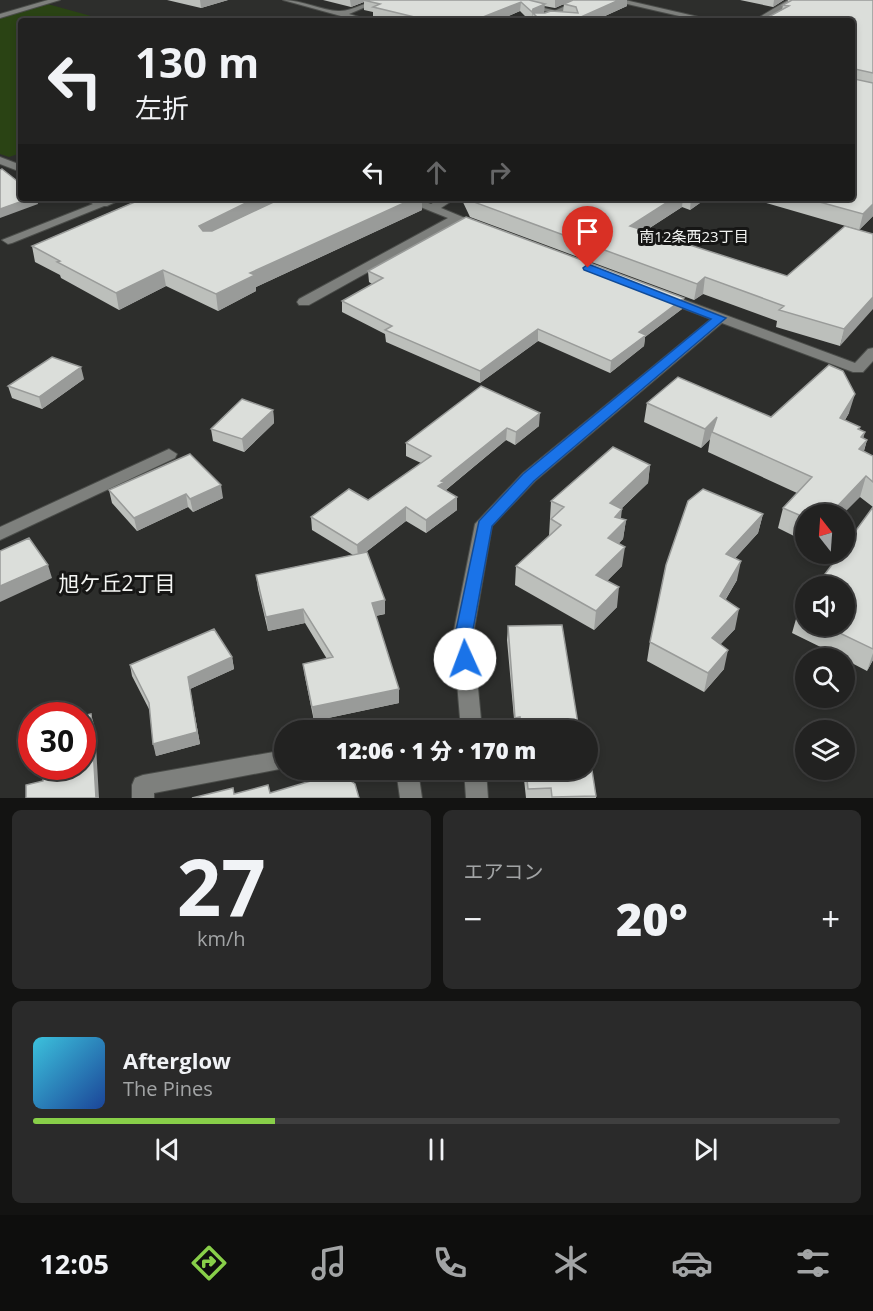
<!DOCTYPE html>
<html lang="ja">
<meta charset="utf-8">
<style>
:root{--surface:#222221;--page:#2a2a2a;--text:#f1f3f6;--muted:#a2a4a5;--line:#3f3f3f;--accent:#88cf49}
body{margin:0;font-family:"Open Sans","Noto Sans JP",sans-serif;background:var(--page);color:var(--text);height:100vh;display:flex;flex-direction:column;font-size:22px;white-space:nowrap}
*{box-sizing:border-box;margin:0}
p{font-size:20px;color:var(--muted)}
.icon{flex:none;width:33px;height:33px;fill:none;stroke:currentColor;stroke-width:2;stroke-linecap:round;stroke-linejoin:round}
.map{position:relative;height:798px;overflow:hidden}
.panel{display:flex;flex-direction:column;gap:12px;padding:12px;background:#131312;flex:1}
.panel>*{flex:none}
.guide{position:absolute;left:18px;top:18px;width:837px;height:183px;border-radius:6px;box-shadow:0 3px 9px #0003,0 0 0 2px var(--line);background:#222221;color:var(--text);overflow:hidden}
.needle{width:39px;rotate:343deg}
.buttons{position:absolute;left:795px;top:504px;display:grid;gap:12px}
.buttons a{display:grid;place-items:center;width:60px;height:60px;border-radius:50%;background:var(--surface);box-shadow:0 3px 9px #0003,0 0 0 2px var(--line);font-size:30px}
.speed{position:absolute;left:18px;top:702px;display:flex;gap:12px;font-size:30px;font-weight:700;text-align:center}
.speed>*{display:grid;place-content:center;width:78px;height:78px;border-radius:50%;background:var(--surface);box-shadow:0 3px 9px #0003,0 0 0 2px var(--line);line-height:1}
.speed .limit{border:9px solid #d22;background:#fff;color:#111}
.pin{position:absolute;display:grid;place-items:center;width:51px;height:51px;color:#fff;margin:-62px -26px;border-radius:50% 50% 50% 0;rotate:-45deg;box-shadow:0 0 6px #0007}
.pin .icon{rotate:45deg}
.me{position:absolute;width:66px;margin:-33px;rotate:358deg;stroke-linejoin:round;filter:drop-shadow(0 0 4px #0008)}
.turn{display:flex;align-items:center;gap:21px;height:126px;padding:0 18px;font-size:27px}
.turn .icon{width:78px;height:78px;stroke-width:2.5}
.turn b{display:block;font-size:42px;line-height:51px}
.lanes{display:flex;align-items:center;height:57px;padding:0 18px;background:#0003;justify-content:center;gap:30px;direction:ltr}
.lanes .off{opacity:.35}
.big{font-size:45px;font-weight:800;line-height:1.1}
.panel .card{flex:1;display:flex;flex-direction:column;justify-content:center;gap:9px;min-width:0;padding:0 21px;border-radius:9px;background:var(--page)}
.panel .dial{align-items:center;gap:0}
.dial b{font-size:78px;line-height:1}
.song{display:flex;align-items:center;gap:18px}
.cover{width:72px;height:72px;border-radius:9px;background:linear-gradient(135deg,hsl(190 70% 55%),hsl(220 70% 35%))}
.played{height:6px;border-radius:3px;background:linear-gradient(90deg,var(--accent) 30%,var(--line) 30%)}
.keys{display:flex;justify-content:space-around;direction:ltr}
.heat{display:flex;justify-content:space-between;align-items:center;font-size:33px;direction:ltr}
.panel .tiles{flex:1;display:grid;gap:12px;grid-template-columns:1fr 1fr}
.card:last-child{grid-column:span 2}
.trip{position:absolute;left:274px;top:720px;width:324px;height:60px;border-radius:30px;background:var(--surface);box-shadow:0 3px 9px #0003,0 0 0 2px var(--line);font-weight:800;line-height:60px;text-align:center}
.dock{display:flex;height:96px;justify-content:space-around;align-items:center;background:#0e0e0d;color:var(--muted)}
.dock .icon{width:42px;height:42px}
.dock .active{color:var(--accent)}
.dock b{font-size:27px;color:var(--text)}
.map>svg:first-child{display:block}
.green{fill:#2a4314}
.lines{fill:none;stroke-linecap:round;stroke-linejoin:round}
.lane-casing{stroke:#4a4c49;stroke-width:2}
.street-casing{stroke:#4a4c49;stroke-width:2}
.secondary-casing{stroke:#4a4c49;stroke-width:2}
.lane{fill:#7e807d;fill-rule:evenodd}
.street{fill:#7e807d;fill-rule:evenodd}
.secondary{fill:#7e807d;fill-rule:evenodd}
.wall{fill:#bcbfbb}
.shaded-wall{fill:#999b99}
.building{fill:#dbdeda;stroke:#999b99;stroke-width:1.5}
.route{fill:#1a73e8;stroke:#114b97;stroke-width:1.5}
.labels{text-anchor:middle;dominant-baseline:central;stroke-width:6;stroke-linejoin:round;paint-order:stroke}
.far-neighbourhood-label{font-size:15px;fill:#f3f4f2;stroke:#161615}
.near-neighbourhood-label{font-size:21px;fill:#f3f4f2;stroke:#161615}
</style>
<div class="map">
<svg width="873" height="798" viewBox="0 0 873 798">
<rect width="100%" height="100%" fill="#2d2e2c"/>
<path class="green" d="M44,3l65,18h-88v132l-12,4 -9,-3v-138z"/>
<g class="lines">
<defs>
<path id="lane" d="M169,449l8,5 -2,4 -175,82v-13z"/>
<path id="street" d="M48,0h12l-60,18v-4z
M283,0c20,0 42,12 57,11 14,0 27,-11 42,-11l-33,14 23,7h-13z
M495,0h15l51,12 -4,2z
M610,0h15l91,21h-15z
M788,0h10l-35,21h-10z
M0,157l21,8v7l-21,-8z
M82,198h16l11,6 -97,39 -4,1 -6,-4 91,-36z
M398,198h16l17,6 11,-6h14l-15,10 43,18 -6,4 -20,-8 -149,83h-10l-2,-3 2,-3 149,-81z
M666,293l189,70 13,-14 5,-1v13l-10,11h-10l-131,-49 -187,158 -43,45 -19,109 9,95h-21l-8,-95 22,-111 48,-51 188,-154 -50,-19 -2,-3z
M285,750v18l-131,25v5h-22v-13l3,-7 8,-3z
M396,770h22l4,28h-22z
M464,770h22l2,28h-22z"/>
<path id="secondary" d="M578,0h10l-44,21h-11z
M108,198h16l-17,8h-8v-4z"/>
</defs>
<use href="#lane" class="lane-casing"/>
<use href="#street" class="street-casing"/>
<use href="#secondary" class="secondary-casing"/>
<use href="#lane" class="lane"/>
<use href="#street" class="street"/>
<use href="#secondary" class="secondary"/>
</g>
<path class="wall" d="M167,0h61l-27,8z
M323,0h250l-18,8 -11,-2v7l19,-1 1,-8 63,2 -33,15h-62v-2l-1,2h-1l-10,-10 -23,10h-108l-16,-4v-5l-9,-2v-8l-13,5z
M740,0h44l-11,7z
M788,0h85v216l-14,14 14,4 -33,112 -64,-19 1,-6 -74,-27 -9,6 -224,-83 -9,-19h246l-17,12 -8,-3 -37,24 142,45 69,-47 -107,-31h103l-70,-188 1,-5 5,-3z
M125,198h312l-6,4 -9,-3v11l-166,77v4l-38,20 -52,-25 -47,24 -58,-32 -1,-3 -25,-13 -3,-16 102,-44z
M368,271l314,38 -37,28 -1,9 -34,27 -72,-32 -58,42 -94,-41 -1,-8 -43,-22v-11l30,-17 -3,-2z
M84,379l-42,30 -30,-11 -4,-12z
M481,386l58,40 -24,19 -9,-5 -60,50 11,20 -31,23 -20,-12 -40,31 19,62 -9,2 23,73v14l-85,18 -9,-44 -2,-13 24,-5 -22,-36 -37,8 -10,-42 -2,-14 97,-20 -41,-25 -1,-13 57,-17 53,-37 -15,-7v-13z
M647,403l124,14 78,-4 -4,7 15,7 -1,3 4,8 4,2 -3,11 9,5v204l-6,11 -23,-12v-1h-1l-51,-25 6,-21 8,-10v24h38l29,-119 -13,-10 -54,17v28l-28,-14 5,-20 14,-15 -89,-41 2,-13 -9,9 -57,-26z
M273,410l1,13 -30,29 -31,-11 -2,-12z
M190,454l33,44 -30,14 -5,-5 -51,24 -25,-28 -3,-13z
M650,465l-2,18 -27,26v10l5,1 -3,19 -4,4 3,23 -15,15 10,26 -23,23 -79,-45 1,-19 33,-30 2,-35z
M763,514l-5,19 -23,25 2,22 -11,19 9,30 -15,15 4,25 -20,23 -57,-31 3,-19z
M508,626l71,104h-64l-8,-90z
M232,657l2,12 -44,20 10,55 -44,12 -6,-45 -18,-35 -2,-11z
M523,770h65l8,26v2h-70z"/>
<path class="shaded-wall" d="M200,0h28l-27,8z
M350,0h19h-6l1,2 -13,5z
M555,0h18l-18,8z
M619,0h8v6l-33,15h-22z
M774,0h10l-11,7z
M521,2l-1,9 -23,10h-24z
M545,4l-1,9h-11l-1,6 -1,2 2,-12z
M31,198h6l1,6 -38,14v-9z
M256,198h33l-88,43 -2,-15z
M415,198h7v12l-166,77v4l-38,20 -2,-17 34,-21z
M431,198h6l-6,4z
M674,198h9l-1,9 -54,35 2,-16z
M691,198h16l-17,12z
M873,204v12l-14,14 4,-16z
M163,270l3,16 -47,24 -3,-17z
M705,277l-2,17 -9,6 3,-16z
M873,297v12l-33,37 4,-17z
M684,298l-2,11 -37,28 -1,9 -34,27 1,-12 28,-29z
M538,329v12l-58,42v-12z
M81,367l3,12 -42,30 -3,-12z
M855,394l-6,19 -15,25 6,-20z
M273,410l1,13 -30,29 -2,-13z
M540,413l-1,13 -24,19 1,-13z
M717,417l-5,15 -2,7 -9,9 4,-19z
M507,428l-1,12 -63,52 -5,-6 3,-5z
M865,432l-4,15 6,-7 -6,20 -8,9 8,-32z
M650,465l-2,18 -41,39 3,-19z
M866,476l-6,21 -17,17h-13z
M221,485l2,13 -30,14 -3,-13z
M186,494l2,13 -51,24 -3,-13z
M457,497v13l-31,23v-13z
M406,507v14l-48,37 -1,-13z
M622,509l-2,17 6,-6 -3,19 -17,18 2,-19 7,-21z
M763,514l-5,19 -36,40 4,-19z
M625,547l-3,19 -28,28 2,-19z
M741,561l-4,19 -21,35 4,-19z
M48,565l4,13 -52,24v-16z
M619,587l-2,20 -23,23 2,-19z
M385,600v14l-12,2 -1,-13z
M303,609l2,14 -37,8 -2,-14z
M739,609l-4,20 -27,29 4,-20z
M728,650l-4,19 -20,23 4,-19z
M873,653v7l-6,11z
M232,657l2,12 -44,20 10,55 -44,12 -3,-12 35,-67z
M399,689v14l-85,18 -2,-14z
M91,714l4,14 4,70h-3z"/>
<path class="building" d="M363,0h166l16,4 -12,5 -1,3 -11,-10 -48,19h-42l-58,-14 7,-3z
M573,0h46l-47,21h-31l-8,-8h12l6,-2 27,2 -2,-6 -12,-3z
M792,0h81v73l-18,-4 -2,2 1,8 19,4v121l-10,10 -58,-16h47v-177h-91l28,-15 -6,-1z
M2,169l19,15v14h10l-31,11v-39z
M144,198h112l-57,28 4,5h9l70,-33h133l-165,75 5,2 -39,19 -53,-24 -47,23 -59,-31 3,-1 -28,-15z
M469,198h205l-44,28 157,50 58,-50 28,8v63l-29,32 -65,-19 5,-4 -79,-29 -8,7 -226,-83z
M466,217l218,81 -45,34 7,3 -35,26 -73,-32 -58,42 -95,-41 7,-4 -50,-25 41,-23 -15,-7z
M52,357l29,10 -42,30 -31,-11z
M829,365l14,6 12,23 -15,24 20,9 -2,2 7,3 -4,5 6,3 -8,9 14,7v26l-7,-6 -36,38h-24v4l-23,-10 29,-31 -100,-45 5,-15 -12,12 -58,-26 31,-26 93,40z
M481,386l59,27 -24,19 -9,-4 -66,53 3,1 -6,4 19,11 -31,23 -20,-13 -49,38 -46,-28 38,-28 19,11 63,-44 -25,-13z
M242,399l31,11 -31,29 -31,-10z
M613,447l37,18 -40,38 12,6 -7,8 11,3 -18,18 17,9 -29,28 23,12 -23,24 -80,-45 45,-41 -10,-6 13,-12 -13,-6z
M190,454l31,31 -31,14 -4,-5 -52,24 -25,-28z
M703,489l60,25 -37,40 15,7 -21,35 19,13 -27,29 16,12 -20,23 -58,-31 16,-77 22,-64z
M873,507v142l-48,-23h19v-40h-28l24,-32h4v-7z
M29,538l19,27 -48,21v-35z
M367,552l18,48 -13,3 27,86 -87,18 -9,-43 30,-7 -30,-48 -37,8 -10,-42z
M806,602v14l-8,-4z
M562,625l17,105h-57l-2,-13 -5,1 -7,-92z
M214,629l18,28 -44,20 9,55 -44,12 -4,-41 -19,-38z
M91,714l5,84h-70v-13l17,-4v-15h39v-50z
M588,745l8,51 -44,1 -1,-9 -23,1 -2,-19h62z
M331,775l14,2 10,7 4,14h-167l41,-10 1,6 34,-9 2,8z"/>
<path class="route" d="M588,264l138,54 -192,163 -42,45 -20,109 2,24 -2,5 -7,2 -6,-2 -3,-5 -1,-24 24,-114 44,-47 188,-155 -127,-49 -1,-2z"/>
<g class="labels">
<g class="far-neighbourhood-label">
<text x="694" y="236">南12条西23丁目</text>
</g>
<g class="near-neighbourhood-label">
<text x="117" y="583">旭ケ丘2丁目</text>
</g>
</g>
</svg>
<div class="buttons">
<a><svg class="needle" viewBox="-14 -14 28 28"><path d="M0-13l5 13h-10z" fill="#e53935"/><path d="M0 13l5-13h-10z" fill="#a2a4a5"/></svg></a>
<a><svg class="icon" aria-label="sound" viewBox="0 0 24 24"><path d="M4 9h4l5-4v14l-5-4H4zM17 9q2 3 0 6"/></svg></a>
<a><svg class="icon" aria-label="search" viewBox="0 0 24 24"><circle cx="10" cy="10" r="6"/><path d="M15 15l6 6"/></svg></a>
<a><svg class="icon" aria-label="layers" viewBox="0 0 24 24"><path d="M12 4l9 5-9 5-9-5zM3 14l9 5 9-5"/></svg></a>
</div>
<div class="speed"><div class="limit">30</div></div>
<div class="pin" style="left:588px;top:268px;background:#d93025"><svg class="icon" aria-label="arrive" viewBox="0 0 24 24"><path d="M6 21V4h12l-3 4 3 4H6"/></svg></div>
<svg class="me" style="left:465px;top:659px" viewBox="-20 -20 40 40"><circle r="19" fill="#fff"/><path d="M0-13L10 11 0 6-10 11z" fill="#1a73e8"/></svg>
<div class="trip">12:06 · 1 分 · 170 m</div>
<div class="guide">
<div class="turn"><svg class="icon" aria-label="left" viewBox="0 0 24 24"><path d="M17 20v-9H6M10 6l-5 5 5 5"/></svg><div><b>130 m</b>左折</div></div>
<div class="lanes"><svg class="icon" aria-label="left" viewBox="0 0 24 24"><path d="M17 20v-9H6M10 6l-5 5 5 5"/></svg><svg class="icon off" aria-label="ahead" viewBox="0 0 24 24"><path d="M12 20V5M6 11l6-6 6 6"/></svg><svg class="icon off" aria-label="right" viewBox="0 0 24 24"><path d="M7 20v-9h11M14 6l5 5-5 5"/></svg></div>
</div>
</div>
<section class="panel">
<div class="tiles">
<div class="card dial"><b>27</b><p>km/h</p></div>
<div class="card"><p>エアコン</p>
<div class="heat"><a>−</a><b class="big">20°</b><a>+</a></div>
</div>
<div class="card">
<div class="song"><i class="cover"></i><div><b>Afterglow</b><p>The Pines</p></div></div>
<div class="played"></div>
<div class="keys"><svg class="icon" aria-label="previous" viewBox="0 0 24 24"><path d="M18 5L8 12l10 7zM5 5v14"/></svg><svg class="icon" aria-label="pause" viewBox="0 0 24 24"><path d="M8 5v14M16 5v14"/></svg><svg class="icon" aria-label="next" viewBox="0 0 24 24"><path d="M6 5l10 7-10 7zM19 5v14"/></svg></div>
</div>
</div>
</section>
<nav class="dock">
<b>12:05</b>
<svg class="icon active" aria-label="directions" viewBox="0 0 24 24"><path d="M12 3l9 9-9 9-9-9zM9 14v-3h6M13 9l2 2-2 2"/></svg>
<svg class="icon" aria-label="music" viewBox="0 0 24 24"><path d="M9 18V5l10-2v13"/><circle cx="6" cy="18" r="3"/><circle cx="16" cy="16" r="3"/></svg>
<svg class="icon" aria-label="phone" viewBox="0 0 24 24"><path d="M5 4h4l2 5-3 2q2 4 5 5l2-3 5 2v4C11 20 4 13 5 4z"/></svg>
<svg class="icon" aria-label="climate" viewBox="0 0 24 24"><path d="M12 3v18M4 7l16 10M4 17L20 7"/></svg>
<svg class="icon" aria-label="car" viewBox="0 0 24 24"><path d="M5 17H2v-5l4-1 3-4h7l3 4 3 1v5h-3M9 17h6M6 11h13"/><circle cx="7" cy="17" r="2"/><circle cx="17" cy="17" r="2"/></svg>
<svg class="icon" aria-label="filters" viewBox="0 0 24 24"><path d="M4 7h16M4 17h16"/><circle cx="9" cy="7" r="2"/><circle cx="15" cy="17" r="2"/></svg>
</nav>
